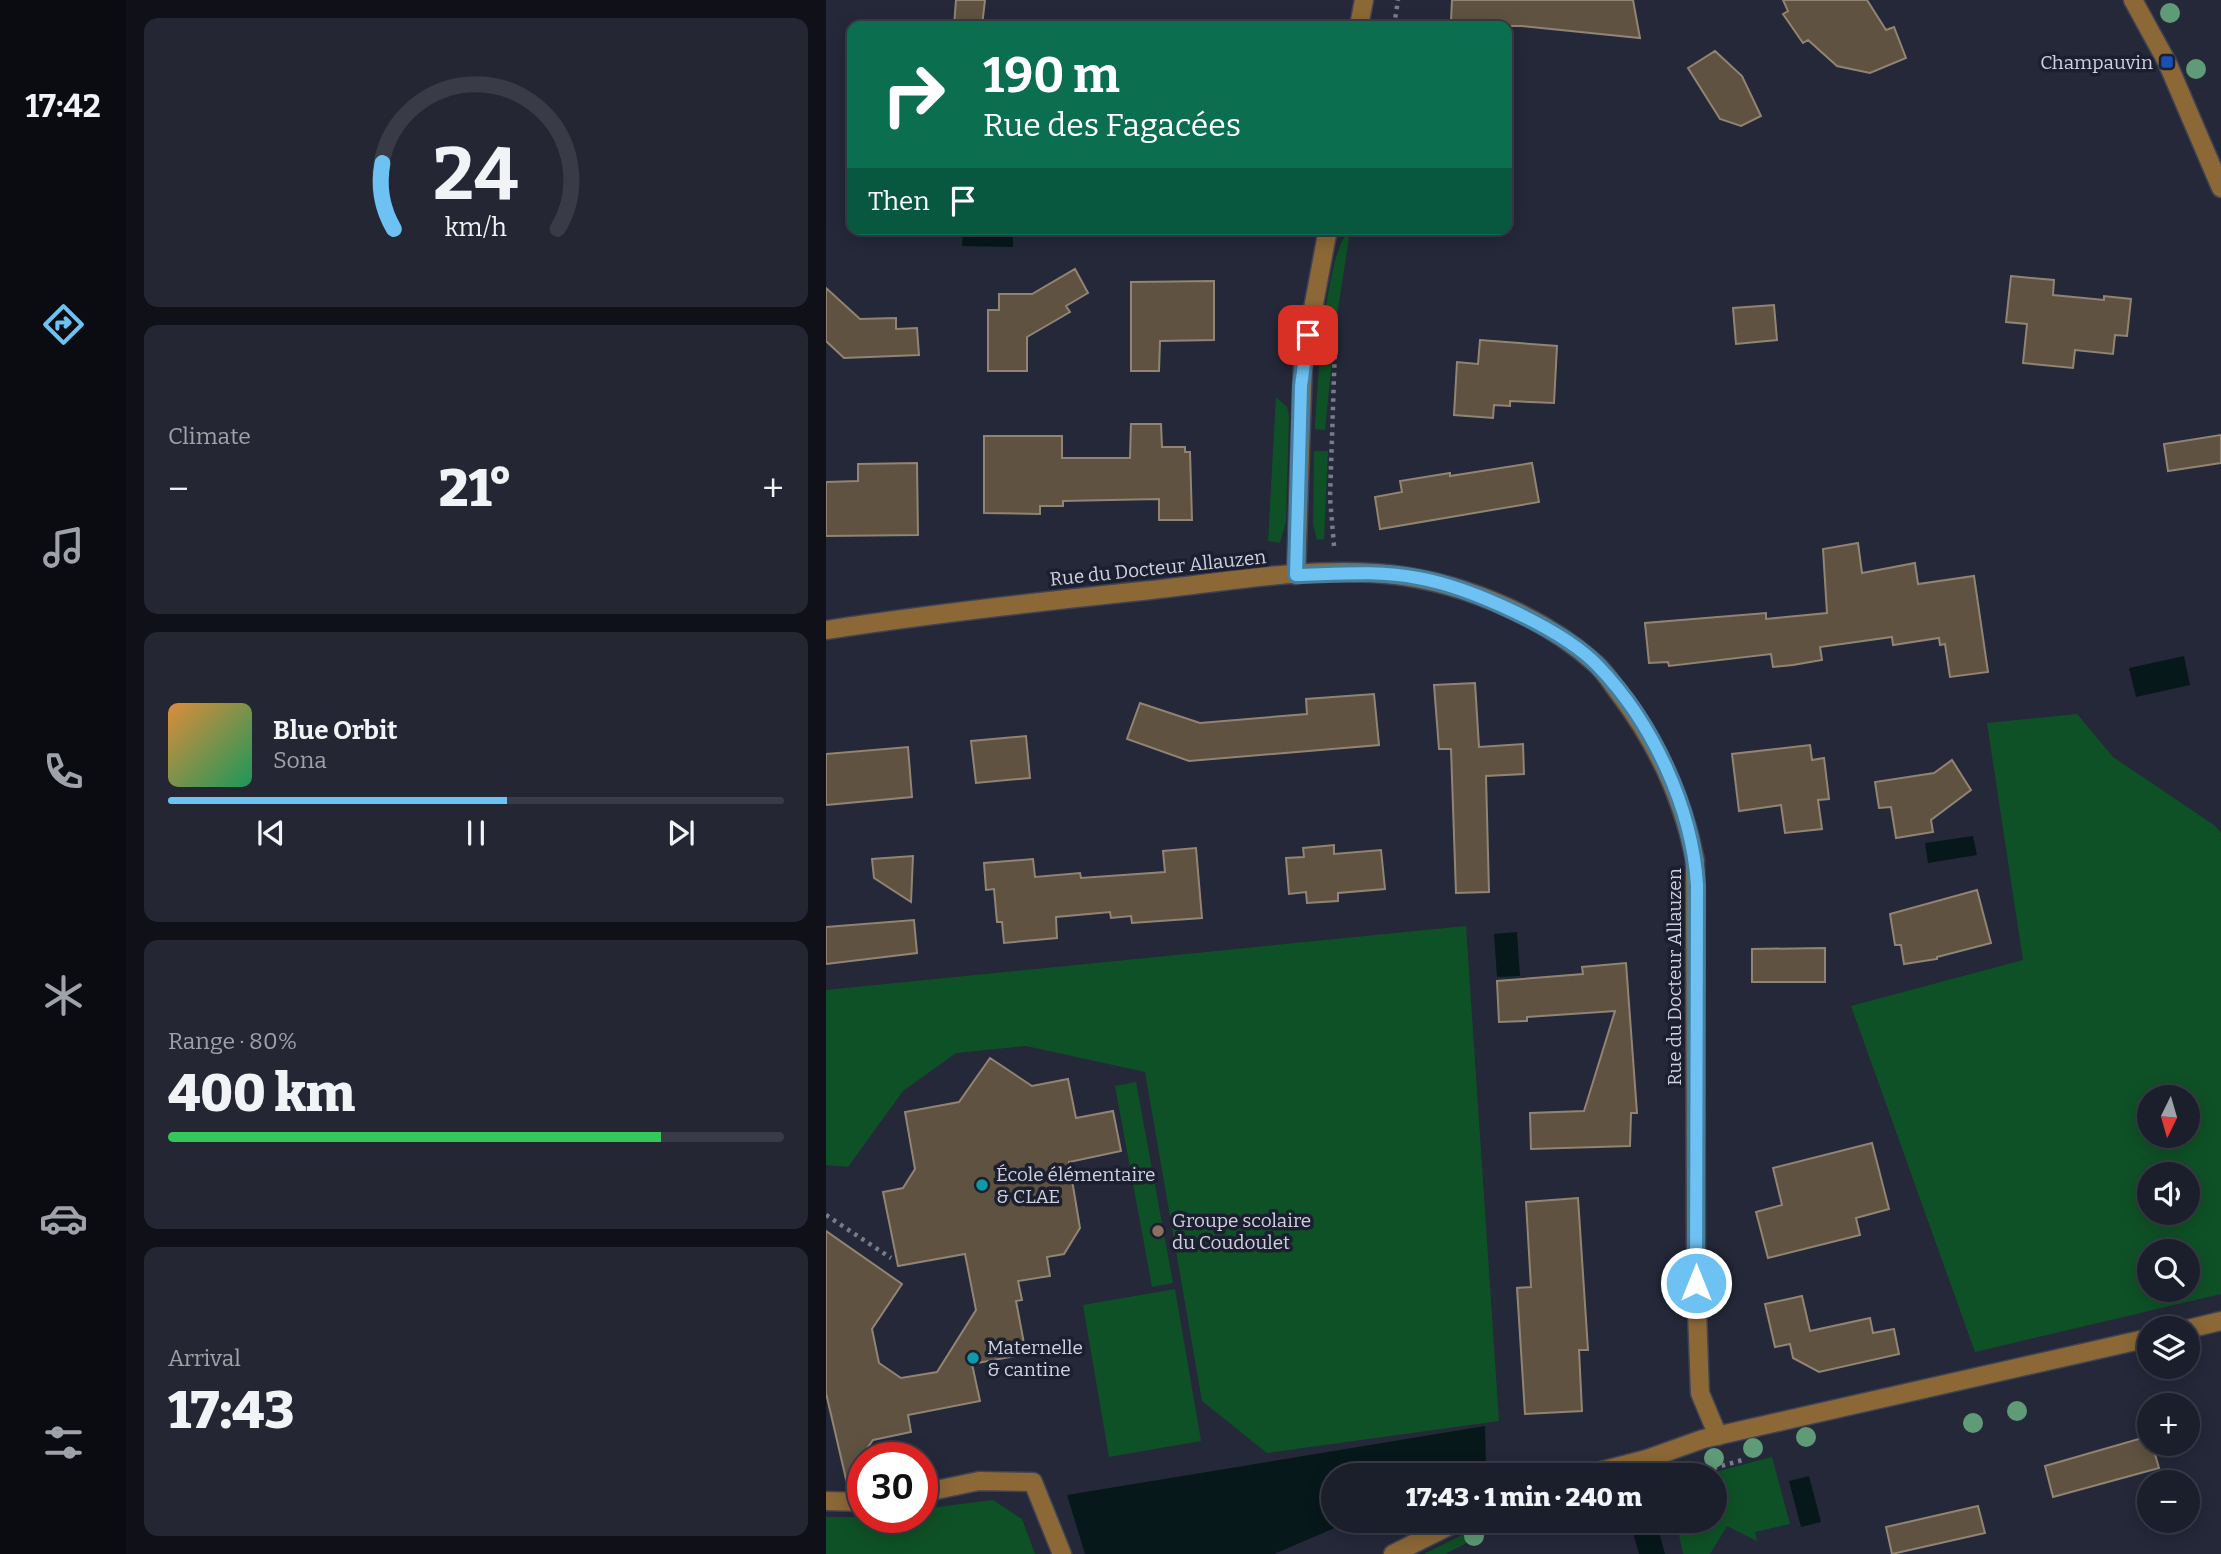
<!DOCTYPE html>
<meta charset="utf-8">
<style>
:root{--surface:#1b1e2b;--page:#242733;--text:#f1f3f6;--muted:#a0a2a9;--line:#393c47;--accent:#6dc2f3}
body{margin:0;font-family:Bitter,serif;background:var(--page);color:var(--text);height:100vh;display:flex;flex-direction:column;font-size:26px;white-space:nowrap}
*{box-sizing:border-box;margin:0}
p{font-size:23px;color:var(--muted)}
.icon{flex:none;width:38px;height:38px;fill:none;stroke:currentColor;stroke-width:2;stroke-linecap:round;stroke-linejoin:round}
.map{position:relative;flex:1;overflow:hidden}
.panel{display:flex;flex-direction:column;gap:18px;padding:18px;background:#0f1018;width:700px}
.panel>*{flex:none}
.guide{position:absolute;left:21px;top:21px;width:665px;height:214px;border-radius:14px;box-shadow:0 4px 18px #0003,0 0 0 2px var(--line);background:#0b6e4f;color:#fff;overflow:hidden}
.needle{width:46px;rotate:185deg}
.tools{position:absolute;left:1311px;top:1085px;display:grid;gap:14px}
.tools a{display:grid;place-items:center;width:63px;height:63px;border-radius:50%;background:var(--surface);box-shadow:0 4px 18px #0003,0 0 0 2px var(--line);font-size:35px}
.speed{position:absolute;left:21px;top:1442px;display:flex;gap:14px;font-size:35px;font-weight:700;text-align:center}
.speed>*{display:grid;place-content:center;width:91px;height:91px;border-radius:50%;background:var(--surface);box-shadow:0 4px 18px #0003,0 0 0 2px var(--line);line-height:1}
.speed .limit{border:10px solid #d22;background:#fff;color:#111}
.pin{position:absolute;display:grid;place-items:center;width:60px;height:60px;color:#fff;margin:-30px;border-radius:14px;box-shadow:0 4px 10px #0006}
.me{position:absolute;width:77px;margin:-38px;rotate:0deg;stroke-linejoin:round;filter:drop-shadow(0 0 5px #0008)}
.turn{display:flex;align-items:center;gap:24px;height:147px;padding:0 21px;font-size:32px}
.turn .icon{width:91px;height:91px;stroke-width:2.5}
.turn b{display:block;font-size:49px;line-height:60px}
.then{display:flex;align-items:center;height:66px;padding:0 21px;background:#0003;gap:14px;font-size:26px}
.big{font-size:52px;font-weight:800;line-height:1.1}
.panel .tile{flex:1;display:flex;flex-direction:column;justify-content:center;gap:10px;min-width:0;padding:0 24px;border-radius:14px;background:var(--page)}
.panel .dial{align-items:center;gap:0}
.dial svg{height:182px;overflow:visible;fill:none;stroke:var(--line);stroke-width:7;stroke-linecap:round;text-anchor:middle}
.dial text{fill:var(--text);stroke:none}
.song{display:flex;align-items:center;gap:21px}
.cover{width:84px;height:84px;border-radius:10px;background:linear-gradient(135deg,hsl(30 70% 55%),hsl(150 70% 35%))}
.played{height:7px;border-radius:4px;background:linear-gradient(90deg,var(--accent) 55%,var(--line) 55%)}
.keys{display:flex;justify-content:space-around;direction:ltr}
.heat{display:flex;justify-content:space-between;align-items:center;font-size:38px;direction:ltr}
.charge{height:10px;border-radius:5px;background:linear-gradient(90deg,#34c759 80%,var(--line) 0)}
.trip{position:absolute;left:495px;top:1463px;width:406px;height:70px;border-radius:35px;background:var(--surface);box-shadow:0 4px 18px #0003,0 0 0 2px var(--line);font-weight:800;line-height:70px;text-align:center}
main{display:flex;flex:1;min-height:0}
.dock{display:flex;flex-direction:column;width:126px;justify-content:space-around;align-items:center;background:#0b0c11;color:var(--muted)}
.dock .icon{width:49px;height:49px}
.dock .current{color:var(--accent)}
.dock b{font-size:32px;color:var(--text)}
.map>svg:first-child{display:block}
.green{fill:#0f5126;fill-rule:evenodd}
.water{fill:#07181a}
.building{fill:#5f5241;stroke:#928472;stroke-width:2}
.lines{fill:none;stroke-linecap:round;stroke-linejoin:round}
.minor-casing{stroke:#3f4353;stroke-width:21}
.path{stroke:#787c8a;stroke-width:4.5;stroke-dasharray:3.5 5;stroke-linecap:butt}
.minor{stroke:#8c6836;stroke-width:18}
.tree{fill:#5e9b76}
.route-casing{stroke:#477e9e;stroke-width:18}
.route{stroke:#6dc2f3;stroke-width:12}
.transit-dot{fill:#1a4fb4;stroke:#1b1f2f;stroke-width:2.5}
.culture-dot{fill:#0f9aa8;stroke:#1b1f2f;stroke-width:2.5}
.education-dot{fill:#8d6e63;stroke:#1b1f2f;stroke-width:2.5}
.labels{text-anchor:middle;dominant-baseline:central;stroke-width:7;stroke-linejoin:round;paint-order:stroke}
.poi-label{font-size:19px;fill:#cfd2de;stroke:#1b1f2f;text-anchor:start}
.street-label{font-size:19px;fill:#cfd2de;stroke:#1b1f2f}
</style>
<main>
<nav class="dock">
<b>17:42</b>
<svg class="icon current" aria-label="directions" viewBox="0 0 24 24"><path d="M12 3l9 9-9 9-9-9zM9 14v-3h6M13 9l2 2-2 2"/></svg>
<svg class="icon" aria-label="music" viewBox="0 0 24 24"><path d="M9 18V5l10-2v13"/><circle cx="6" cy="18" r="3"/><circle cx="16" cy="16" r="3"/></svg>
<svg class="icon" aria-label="phone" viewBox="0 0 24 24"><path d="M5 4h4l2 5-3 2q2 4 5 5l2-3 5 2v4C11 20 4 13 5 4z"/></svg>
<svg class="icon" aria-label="climate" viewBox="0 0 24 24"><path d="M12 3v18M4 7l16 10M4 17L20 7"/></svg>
<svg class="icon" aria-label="car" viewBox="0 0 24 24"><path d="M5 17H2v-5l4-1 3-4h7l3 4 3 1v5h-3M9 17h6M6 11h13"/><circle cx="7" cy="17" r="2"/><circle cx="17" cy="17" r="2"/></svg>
<svg class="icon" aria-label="filters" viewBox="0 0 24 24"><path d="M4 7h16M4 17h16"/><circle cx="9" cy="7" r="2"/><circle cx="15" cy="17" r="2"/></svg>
</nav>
<section class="panel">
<div class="tile dial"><svg viewBox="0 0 100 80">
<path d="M14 69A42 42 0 1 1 86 69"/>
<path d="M14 69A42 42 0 0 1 9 40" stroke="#6dc2f3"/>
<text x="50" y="56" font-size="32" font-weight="700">24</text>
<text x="50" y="72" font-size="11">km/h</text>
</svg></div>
<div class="tile"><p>Climate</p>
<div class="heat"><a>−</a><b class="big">21°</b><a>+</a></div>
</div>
<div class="tile">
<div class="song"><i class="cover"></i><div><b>Blue Orbit</b><p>Sona</p></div></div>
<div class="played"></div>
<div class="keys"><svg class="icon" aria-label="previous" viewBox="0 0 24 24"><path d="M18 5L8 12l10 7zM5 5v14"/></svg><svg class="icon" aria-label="pause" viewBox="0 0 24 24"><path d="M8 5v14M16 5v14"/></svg><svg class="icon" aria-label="next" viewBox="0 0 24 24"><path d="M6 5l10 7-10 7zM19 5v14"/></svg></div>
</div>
<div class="tile"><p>Range · 80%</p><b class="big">400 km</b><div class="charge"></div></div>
<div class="tile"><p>Arrival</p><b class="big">17:43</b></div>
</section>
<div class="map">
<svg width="1395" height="1554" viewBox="0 0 1395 1554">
<rect width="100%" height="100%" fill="#242839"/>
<path class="green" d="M524,231l-15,98 -10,101 -10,-1c2,-34 10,-182 35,-198z
M450,397l11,10 2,9 -3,106 -6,21 -12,-2z
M488,451h14l-4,88 -7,1 -4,-15z
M1251,714l36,43 101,68 7,8v461l-246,58 -124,-346 172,-46 -36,-237zM1323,1097h39v39h-39zM1362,1174v39h-39v-39zM1362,1251v39h-39v-39z
M640,926l33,495 -232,32 -65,-52 -57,-329 -119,-26 -70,7 -53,38 -55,76 -22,-2v-175z
M310,1082l37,201 -21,4 -37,-201z
M349,1289l26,152 -92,16 -26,-152z
M946,1457l18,67 -35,8 2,9 -30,-15 -17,28h-27l-7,-33h39v-46h-11z
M167,1500l29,19 13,35h-209v-37h96v-8z
M664,1521l6,7 -51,26h-21z"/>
<path class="water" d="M137,229h50v18l-51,-1z
M1358,656l6,29 -54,12 -7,-29z
M1147,836l4,19 -49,8 -3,-20z
M691,932l3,44 -23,1 -3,-43z
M659,1426l1,41 -21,8h-131v46h17l-77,33h-189l-18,-59z
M983,1476l12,46 -20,5 -12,-46z
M804,1521h26l9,33h-26z"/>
<path class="building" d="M130,0h29l-3,26h-28z
M626,0h181l7,38 -118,-12h-34v-3l-37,-3z
M957,0h84l19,30 8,-3 12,31 -36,15 -33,-7 -29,-26 -5,3 -20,-29 5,-3z
M889,51l27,25 19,40 -20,10 -21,-7 -32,-51z
M249,269l13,24 -22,13 4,6 -43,25v34h-39v-61h11v-16h33z
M1185,276l43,4 -1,15 51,5v-4l27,3 -4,37 -12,-1 -2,19 -38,-4 -2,18 -50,-5 4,-39 -21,-2z
M388,281v59l-54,1 -1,30h-28v-89z
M0,288l34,31 36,-1v11l21,-1 2,27 -75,3 -18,-17z
M948,305l3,35 -41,4 -3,-36z
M654,340l77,6 -3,57 -44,-2v5l-16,-1 -1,13 -39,-3 3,-53 21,2z
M305,424h30l1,23h23v5h5l2,68h-33v-21l-96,2v5h-23v8l-56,-1v-77h78v22h68z
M1395,435v28l-53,8 -4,-27z
M91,463l1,72 -92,1v-54l32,-1v-17z
M706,463l7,39 -159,27 -5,-32 27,-5 -2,-11 50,-8v3z
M1032,543l4,30 53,-10 3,21 56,-8 14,96 -38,5 -5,-33 -5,1 -1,-7 -46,7 -1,-8 -72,10 2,13 -29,5 -20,2 -2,-13 -102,12 -1,-4 -19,1 -4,-40 121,-10v6l61,-6 -4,-64z
M649,683l4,64 44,-3 1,30 -38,2 3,116 -33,1 -5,-144h-12l-5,-64z
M548,694l5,51 -190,16 -62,-22 13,-36 60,20 107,-9 -1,-15z
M200,736l4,42 -54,5 -5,-42z
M984,745l2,15 12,-2 5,41 -11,1 4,29 -37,4 -4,-28 -42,6 -7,-57z
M82,747l4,50 -86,8v-51z
M1126,760l19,30 -40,30 2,12 -37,6 -5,-31 -12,1 -4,-26 59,-9z
M508,845v9l47,-4 4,39 -47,4v8l-31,2 -1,-11 -17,2 -3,-36 18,-1 -1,-9z
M370,848l6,70 -70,5 -1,-7 -20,2 -1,-6 -54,5 1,21 -53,5 -2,-21h-5l-3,-33 -8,1 -2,-27 49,-4 2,18 45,-4 1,5 84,-6 -2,-21z
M87,856l-2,46 -37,-24 -2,-19z
M1151,890l14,53 -54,14v2l-33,5 -3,-19h-6l-5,-31z
M88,920l3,33 -91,11v-37z
M999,948v34h-73v-33z
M800,963l11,150h-6l-1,33 -99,3 -1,-36 54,-2 31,-100 -88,6v4l-28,1 -2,-41 86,-7 -1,-7z
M164,1058l42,28 36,-7 8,39 37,-7 8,40 -52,11 11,66 -16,26 -17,3 3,19 -32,5 4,19 -6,1 10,53 -54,10 8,37 -72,14 3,17 -38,8 -27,39 -20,-86v-162l76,53 -30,45 7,34 22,15 36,-6 39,-62 -11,-56 -67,12 -15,-74 20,-4 12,-19 -10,-57 54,-10z
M1046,1143l17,66 -33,9 4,17 -92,23 -12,-46 26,-7 -9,-37z
M752,1198l10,152h-9l3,61 -57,3 -8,-126 14,-1 -5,-85z
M976,1296l8,35 60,-13 3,15 21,-4 5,25 -80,18 -26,-14 -3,-14 -15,3 -10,-43z
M1323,1436v8h3l7,24 -106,29 -8,-31z
M1152,1506l7,27 -93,21 -6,-27z"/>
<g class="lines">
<defs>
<path id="minor" d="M1307,0l34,62 54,126
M533,26l5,-26
M470,575l7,-213 25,-133
M0,630c105,-16 210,-28 316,-39 76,-8 155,-23 232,-18 78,5 164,39 222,91 9,8 16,20 23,29 37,49 64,106 76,167l1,423 4,110 18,43
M1362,1329l33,-8
M759,1475l62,-16 56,-20 446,-101
M96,1493l57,-12 54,1 29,72
M0,1501l37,1
M567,1554l66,-33"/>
</defs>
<use href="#minor" class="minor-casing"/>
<path class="path" d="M568,26l4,-26
M508,546l-4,-48 5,-152
M0,1215l65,43
M863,1475l57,-16
M681,1528l24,-7"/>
<use href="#minor" class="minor"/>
</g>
<g class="tree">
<circle cx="1344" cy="13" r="10"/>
<circle cx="1370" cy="69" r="10"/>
<circle cx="1191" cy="1411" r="10"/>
<circle cx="1147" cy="1423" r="10"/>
<circle cx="980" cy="1437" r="10"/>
<circle cx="927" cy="1448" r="10"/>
<circle cx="888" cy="1458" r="10"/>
<circle cx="648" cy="1536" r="10"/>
</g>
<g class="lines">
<defs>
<path id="route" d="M482,335l-7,51 -5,189c41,-1 82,-5 122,3 51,9 145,51 180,88 54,56 94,141 99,219l-1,398"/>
</defs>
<use href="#route" class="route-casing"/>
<use href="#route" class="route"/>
</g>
<rect class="transit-dot" x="1334" y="55" width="14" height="14" rx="3.5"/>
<g class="culture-dot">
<circle cx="156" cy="1185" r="7"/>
<circle cx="147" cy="1358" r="7"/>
</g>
<circle class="education-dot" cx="332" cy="1231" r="7"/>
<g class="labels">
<g class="poi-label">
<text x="1327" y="62" text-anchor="end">Champauvin</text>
<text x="170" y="1174">École élémentaire<tspan x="170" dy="22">&amp; CLAE</tspan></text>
<text x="346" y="1220">Groupe scolaire<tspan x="346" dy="22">du Coudoulet</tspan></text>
<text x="161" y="1347">Maternelle<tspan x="161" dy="22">&amp; cantine</tspan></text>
</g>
<g class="street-label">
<text transform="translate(332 568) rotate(-6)">Rue du Docteur Allauzen</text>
<text transform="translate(848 977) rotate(-90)">Rue du Docteur Allauzen</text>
</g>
</g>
</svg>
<div class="tools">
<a><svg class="needle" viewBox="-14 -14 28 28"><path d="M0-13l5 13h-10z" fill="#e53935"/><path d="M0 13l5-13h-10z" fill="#a0a2a9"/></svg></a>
<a><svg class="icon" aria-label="sound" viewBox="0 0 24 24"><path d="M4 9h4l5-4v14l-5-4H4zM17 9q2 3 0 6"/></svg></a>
<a><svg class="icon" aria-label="search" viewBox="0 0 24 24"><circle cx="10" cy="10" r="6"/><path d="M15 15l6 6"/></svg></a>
<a><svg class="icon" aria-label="layers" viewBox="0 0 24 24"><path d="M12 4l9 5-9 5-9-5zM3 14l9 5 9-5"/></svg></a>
<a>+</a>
<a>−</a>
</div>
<div class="speed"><div class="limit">30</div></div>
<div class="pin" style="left:482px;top:335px;background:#d93025"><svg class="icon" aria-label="arrive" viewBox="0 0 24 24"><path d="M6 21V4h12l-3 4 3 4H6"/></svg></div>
<svg class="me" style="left:870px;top:1283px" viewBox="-20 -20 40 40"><circle r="17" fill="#6dc2f3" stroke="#fff" stroke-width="3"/><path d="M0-11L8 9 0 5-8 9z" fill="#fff"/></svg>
<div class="trip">17:43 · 1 min · 240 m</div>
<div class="guide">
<div class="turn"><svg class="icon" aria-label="right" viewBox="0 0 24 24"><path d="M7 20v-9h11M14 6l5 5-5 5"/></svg><div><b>190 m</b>Rue des Fagacées</div></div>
<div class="then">Then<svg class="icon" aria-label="arrive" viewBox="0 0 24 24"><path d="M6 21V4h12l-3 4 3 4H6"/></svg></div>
</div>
</div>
</main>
